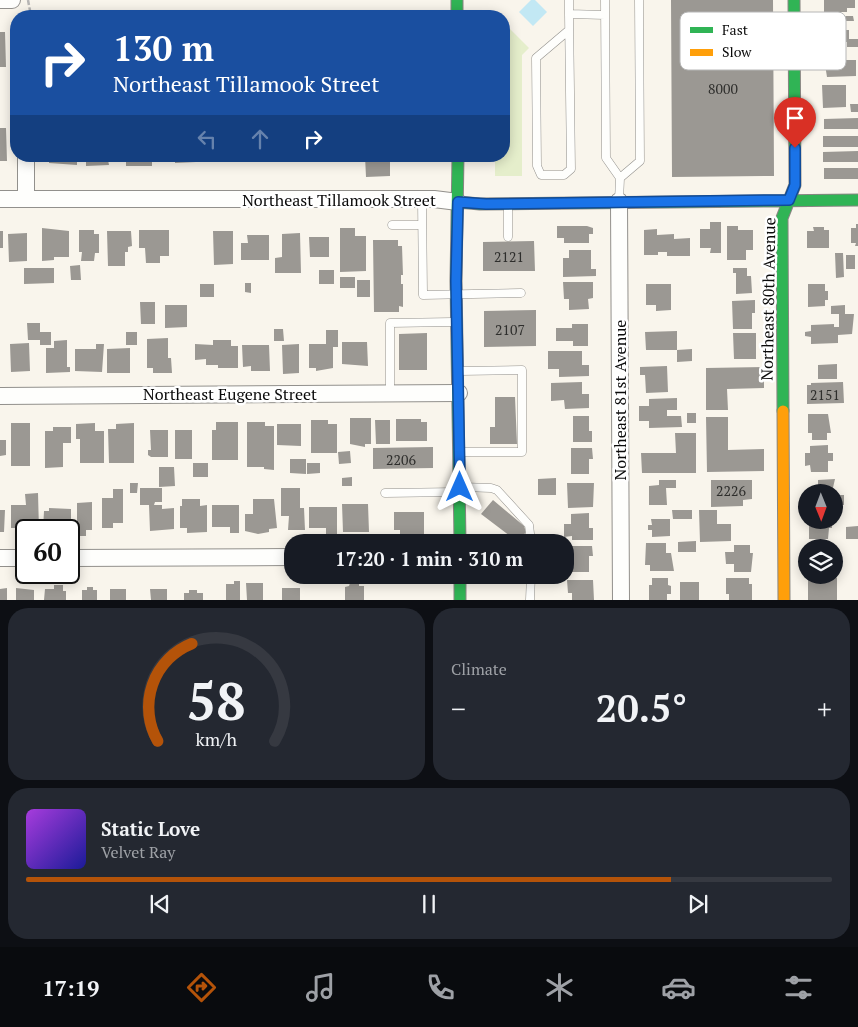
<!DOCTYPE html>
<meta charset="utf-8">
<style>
:root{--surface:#171b24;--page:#242831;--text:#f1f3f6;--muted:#9ea1a6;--line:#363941;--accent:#b45309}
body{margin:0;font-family:"PT Serif",serif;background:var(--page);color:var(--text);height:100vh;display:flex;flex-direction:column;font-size:19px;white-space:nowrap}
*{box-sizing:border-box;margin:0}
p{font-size:16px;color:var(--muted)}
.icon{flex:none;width:28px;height:28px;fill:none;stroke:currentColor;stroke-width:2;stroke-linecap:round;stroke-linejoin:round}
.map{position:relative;height:600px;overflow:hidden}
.sheet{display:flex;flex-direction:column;gap:8px;padding:8px;background:#0d0f14;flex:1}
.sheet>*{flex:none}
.top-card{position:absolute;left:10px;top:10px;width:500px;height:152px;border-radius:20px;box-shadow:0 2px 12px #0003;background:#1a4fa0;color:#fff;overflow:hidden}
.needle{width:32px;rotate:179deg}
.tools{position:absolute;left:798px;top:484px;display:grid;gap:10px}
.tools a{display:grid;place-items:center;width:45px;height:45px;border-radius:50%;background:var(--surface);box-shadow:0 2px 12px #0003;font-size:25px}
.speed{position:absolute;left:15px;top:519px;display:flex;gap:10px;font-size:25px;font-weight:700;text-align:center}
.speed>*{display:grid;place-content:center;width:65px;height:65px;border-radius:50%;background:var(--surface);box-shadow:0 2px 12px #0003;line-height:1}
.speed .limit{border:2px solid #111;border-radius:8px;background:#fff;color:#111}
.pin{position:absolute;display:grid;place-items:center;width:42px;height:42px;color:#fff;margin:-51px -21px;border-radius:50% 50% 50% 0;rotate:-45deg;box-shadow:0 0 5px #0007}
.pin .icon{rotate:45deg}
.me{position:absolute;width:55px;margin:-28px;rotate:0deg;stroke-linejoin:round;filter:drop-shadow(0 0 4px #0008)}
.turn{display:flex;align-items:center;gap:18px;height:105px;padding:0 20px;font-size:22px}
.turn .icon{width:65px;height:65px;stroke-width:2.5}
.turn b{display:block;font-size:35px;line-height:42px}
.lanes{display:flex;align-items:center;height:48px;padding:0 20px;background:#0003;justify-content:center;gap:25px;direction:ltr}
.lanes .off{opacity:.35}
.big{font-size:38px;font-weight:700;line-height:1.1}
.sheet .tile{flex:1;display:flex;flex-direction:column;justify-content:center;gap:8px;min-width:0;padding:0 18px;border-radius:20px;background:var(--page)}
.sheet .dial{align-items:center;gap:0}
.dial svg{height:130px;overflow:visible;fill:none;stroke:var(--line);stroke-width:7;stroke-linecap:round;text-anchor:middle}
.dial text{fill:var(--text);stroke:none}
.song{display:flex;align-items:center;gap:15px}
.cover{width:60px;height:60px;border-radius:8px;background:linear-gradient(135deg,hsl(280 70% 55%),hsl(240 70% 35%))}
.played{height:5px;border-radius:2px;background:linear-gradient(90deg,var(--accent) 80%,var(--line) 80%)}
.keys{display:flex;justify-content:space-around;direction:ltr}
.heat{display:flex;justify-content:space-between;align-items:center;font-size:28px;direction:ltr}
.sheet .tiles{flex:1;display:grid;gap:8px;grid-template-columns:1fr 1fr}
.tile:last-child{grid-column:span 2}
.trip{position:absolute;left:284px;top:534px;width:290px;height:50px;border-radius:20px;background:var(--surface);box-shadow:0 2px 12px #0003;font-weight:700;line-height:50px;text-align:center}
.menu{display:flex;height:80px;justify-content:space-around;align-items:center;background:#090b0e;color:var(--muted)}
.menu .icon{width:35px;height:35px}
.menu .current{color:var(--accent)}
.menu b{font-size:22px;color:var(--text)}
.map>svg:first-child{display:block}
.green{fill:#e5eecb}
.water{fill:#c2e8f4}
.building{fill:#9b9893}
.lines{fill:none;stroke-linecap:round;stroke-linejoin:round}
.lane-casing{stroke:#92908c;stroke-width:9}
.street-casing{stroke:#92908c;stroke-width:18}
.fast-casing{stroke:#888682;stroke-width:13}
.slow-casing{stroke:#888682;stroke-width:13}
.path{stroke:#b7b6b5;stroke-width:2.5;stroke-dasharray:5 2.5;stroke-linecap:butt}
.lane{stroke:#fefefc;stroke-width:8}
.street{stroke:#fefefc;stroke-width:16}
.fast{stroke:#30b455;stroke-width:11}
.slow{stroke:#ff9f0a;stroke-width:11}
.route-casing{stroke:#114b97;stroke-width:12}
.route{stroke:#1a73e8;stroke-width:9}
.labels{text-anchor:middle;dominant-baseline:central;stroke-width:5;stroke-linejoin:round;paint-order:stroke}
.number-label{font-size:14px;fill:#2e2e2c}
.street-label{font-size:16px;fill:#0a0a0a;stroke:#fff}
.key{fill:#fff;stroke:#b6b6b6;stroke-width:1}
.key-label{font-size:14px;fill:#0a0a0a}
</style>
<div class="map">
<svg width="858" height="600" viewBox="0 0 858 600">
<rect width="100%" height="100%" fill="#f9f5ec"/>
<path class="green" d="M504,23l25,25 -7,7v121h-27v-20h9z"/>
<path class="water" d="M531,0h4l12,12 -14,14 -14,-14z"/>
<path class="building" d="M671,0h102l1,176 -102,1z
M824,0h31v8h-8v4h-23z
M844,16h9l1,5h-10z
M823,19h18v11h8v9h9v8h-11v-5h-24z
M0,32h5l1,35h-6z
M823,52h22v8h11v16l-29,1z
M822,85h24v22l-23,1z
M850,104h8v8h-7z
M858,118v11h-34v-10z
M0,128h6l1,33h-7z
M823,136h35v11h-35z
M858,151v11h-35v-10z
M49,156h28v9l-28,-2z
M86,156h30v4h-8l1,5 -23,1z
M126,156h26v10h-26z
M175,156h21v6l-21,1z
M221,156h18v3h-18z
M365,156h25v20l-24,1z
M824,168h34v11h-34z
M710,222h11v31h-11l1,-5h-11v-19h10z
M856,224h2v22h-3l1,-3h-5v-15h5z
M557,226h30l6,2v6h-4v9h-25v-5h-7z
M727,226h11v4h15v20h-7v10h-19z
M813,227h11v3h5v18h-22v-17h7z
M42,228l27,3v26h-15v3l-12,1z
M340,228h15v8h11v35l-26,1z
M657,229v6l17,-1v5l16,-1v18h-23v-4h-9v3h-14v-25z
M79,230h15v4h5v19h-4l-1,8h-13l1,-9h-3z
M139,230h30v26h-9v7h-14l-1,-15h-6z
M0,231h3v17h-3z
M107,231h24l1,15 -4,1v5h-3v14h-17z
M213,231h20v33l-19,1z
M27,233v28l-18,1 -1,-28z
M300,233l1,40h-26v-15l7,-1v-23z
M247,235h22v25h-28v-17h7z
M309,237h20v20h-19z
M373,240h25v6h4l1,29h-2v9h2v23l-4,-1v6h-25z
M534,241l1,30h-52v-29z
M569,250h22v19h5v7l-33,1v-19h6z
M835,253h8l1,24 -8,1z
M846,255h9v14h-9z
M80,265l1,15h-10l-1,-14z
M24,268h30v15l-30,1z
M733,268h14v8h4l1,17 -16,1v-21h-3z
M319,270h15v14h-15z
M340,277h15v11h-15z
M357,280h13v17h-13z
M563,282h30v16l-5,1 1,10 -20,1v-11h-5z
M245,283h6v10l-6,-1z
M200,284h14v13h-14z
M646,284h25v26l-15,1v-6h-10z
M808,284h17v7h3v9h-3v6l-17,1z
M755,300v13h-3v16h-19l-1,-28z
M140,302h15v22h-14z
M165,305h22v22l-22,1z
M845,305v9h9l-2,20 -14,1v8l-27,1v-7l-6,-1v-4l6,-1v-6l23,-1v3h5v-13h-8v-8z
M536,310v36l-52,1v-36z
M27,323h13v9h11v13h-11v-5h-12z
M572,324h16v22h-15v-5h-17v-13h16z
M274,329h9l1,12h-10z
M326,330h12v17h-5v21l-17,3v-3h-7v-24h17z
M677,331v19l15,-1v12l-15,1v-12h-31l-1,-18z
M126,332h11v13h-11z
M427,333v37h-28v-36z
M733,333h23v26h-22z
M168,338v20h3l1,15h-19v-5h-6v-29z
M67,340v27h3v5l-24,1v-25h8v-7z
M213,340h18v6h7v22h-20v-3h-12v-6l-11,1v-16l18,1z
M342,342h25l1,24 -26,-2z
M29,343l1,28 -19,1 -1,-28z
M96,344h8l-2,28 -27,-1v-22h21z
M299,344v29l-16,1 -1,-29z
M242,345h27l1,26h-19v-5l-8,1z
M130,348v25h-23v-24z
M548,351h34v14h7v11l-30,1v-8h-11z
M837,364v15h-19v-14z
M667,366l1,26 -22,1 -1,-18h-5v-8z
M764,367v21l-37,1 1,21h-22v-42z
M582,382v12h7v14l-24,1 -1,-9 -13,1v-18z
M843,382l1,21 -37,1v-19h4v-2z
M495,397h20l2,47h-27v-17h5z
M677,398v12h-10v6h14l1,11 -33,1v-7h-10v-15h10v-7z
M687,413h9v10h-9z
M808,414h20l3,19h-4v7h-15v-7h-4z
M573,416h16v15h3v11h-19z
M706,417h22v33l36,-1v22l-57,1z
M350,418h21v26h-6v3l-15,-3z
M396,419h25v3h6v19h-31z
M311,420h17v4h9v29h-26z
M375,420h15v24h-14z
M216,422h22v38h-26v-30h4z
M247,422h18v4h9v44l-10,-1v-2h-17z
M11,423h19v43h-19z
M95,423v8h9v32h-24v-24h-4v-15z
M134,423v40h-25l-1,-34h8v-5z
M277,424h24v22l-24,-1z
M53,427h18v16h-8v24l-18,1v-37h8z
M150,430h18v27h-17l-3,-2v-5h3z
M175,430h17v29h-17z
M675,433h21v40h-54l-1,-20h35z
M0,440h6v15l-6,1z
M828,445v8h5v8h-5v11h-17l-1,-7 -5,1v-13h5v-7z
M433,447v21l-60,1v-21z
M571,448h21l1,11h-4v15h-18z
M350,451l1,12 -12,1 -1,-12z
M290,459h16v15l-16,-1z
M193,463h15v14h-15z
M307,463h13v10l-13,1z
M159,467h15l1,19 -16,1z
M352,477v9h-10v-8z
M556,478v17h-18v-16z
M835,479l-3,13h-23v-4h9v-8z
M659,480h17v8h-10l1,17h-18v-19l10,-1z
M711,480h41v19l-9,1v6l-32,1z
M130,483h8l-1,10h-7z
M567,483h27l-1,24 -25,1z
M140,488h22v14h-7l-1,3h8v4l12,-1v21l-24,2 -1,-26h-9z
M281,488h19v20h4l1,22h-17l1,-14h-8z
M113,489h10v34h-10v5h-11v-30h11z
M38,493l1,37 -20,2v-4h-8v-23h15l-1,-11z
M834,495h10v10h-10z
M182,499h18v7l7,-1v27l-20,1v-5h-7v-22h2z
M253,499h21l3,29 -8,1v3l-11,2 -13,-3v-17h8z
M493,500l31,26 2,6 -8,10 -37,-28z
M92,502v28h-6v6h-9v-33z
M342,504h26l1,28h-26z
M212,505h27v28h-9v-6h-18z
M309,507h28v27h-11v-6h-17z
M49,508l22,1v22l-28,-1 1,-19h5z
M0,510h5l-1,22h-4z
M672,510h20v9h-19z
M699,510h18v14h14v17l-31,1z
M394,512h30v27l-24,-2v-7h-6z
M589,513v15h4v12h-21v-4l-8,1v-13h7v-10z
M651,519h19v17l-18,1v-7h-4v-5h4z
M809,520l23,1v7h-3l-1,11h-19z
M858,526v13h-12v-12z
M696,541v11h-18v-10z
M646,543h20v10h5l3,18h-24v-6h-5z
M734,545h16v8h3l-2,19h-17v-8h-8l-1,-12h9z
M571,546h21l1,10h-4v16h-17z
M652,578h16v7l3,1v8h-4v6h-18v-15h3z
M726,578h23v6h3v16h-23v-6h-3z
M808,578h29v22h-29z
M567,580h26l1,20h-22v-7h-4z
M234,581h6v19h-14v-16h8z
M680,582h19v18h-19z
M246,583h17v17h-16z
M350,583h9v3h5v14h-19v-13l4,-1z
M54,585h9v6h3v9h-22l1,-11h9z
M87,587h6v3h4v10h-15v-10h5z
M7,588v12h-7v-11z
M16,588l18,2v10h-18z
M282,588h18v12h-18z
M110,589h16v11h-16z
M150,589h17v11h-16z
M189,590h8v3h6v7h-19v-7h5z"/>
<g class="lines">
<defs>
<path id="lane" d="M569,0v14l2,155 -7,6h-23l-4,-9 -1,-108 33,-28
M605,0l1,158 14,20 -1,23
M569,14l36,1
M620,178l20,-17 -1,-161
M422,199l1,96 98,-2
M508,207v30
M392,225h30
M460,371l62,-1v82h-59
M390,393v-70l63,-1
M462,487l29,1 6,2 32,35 2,17
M385,493l71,-1
M530,600l1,-25"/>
<path id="street" d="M0,0h12
M26,156v43
M0,199h434l24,3
M619,201l2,399
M0,396l459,-3
M0,558h26
M69,558l223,-1"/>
<path id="fast" d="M457,0v16
M458,156l-2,125 4,261
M458,202l22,2 378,-4
M783,411l-1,-193 13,-33 -1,-185
M460,575v25"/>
<path id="slow" d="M783,411l1,189"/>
</defs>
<use href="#lane" class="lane-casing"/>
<use href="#street" class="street-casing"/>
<use href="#fast" class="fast-casing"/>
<use href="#slow" class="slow-casing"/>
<path class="path" d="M28,0l3,16
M481,540h22v2"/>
<use href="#lane" class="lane"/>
<use href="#street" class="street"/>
<use href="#fast" class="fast"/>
<use href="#slow" class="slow"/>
</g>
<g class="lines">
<defs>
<path id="route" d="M460,487l-4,-206 2,-79 28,2 303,-4 6,-15v-37"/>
</defs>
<use href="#route" class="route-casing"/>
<use href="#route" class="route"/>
</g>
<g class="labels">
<g class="number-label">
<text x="723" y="88">8000</text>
<text x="509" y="256">2121</text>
<text x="510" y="329">2107</text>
<text x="825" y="394">2151</text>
<text x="401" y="459">2206</text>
<text x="731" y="490">2226</text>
</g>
<g class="street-label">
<text x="339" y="200">Northeast Tillamook Street</text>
<text transform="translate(768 299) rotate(-89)">Northeast 80th Avenue</text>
<text x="230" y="394">Northeast Eugene Street</text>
<text transform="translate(620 400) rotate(-90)">Northeast 81st Avenue</text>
</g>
</g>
<rect x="680" y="12" width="166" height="58" rx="8" class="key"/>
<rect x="690" y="27" width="23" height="6" fill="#30b455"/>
<rect x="690" y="49" width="23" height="7" fill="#ff9f0a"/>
<g class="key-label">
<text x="722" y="35">Fast</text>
<text x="722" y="57">Slow</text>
</g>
</svg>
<div class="tools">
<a><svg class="needle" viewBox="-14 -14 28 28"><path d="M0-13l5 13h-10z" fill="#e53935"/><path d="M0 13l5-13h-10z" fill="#9ea1a6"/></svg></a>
<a><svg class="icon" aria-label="layers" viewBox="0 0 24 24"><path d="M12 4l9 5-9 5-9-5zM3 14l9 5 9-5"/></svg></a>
</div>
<div class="speed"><div class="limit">60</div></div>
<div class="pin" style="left:795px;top:148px;background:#d93025"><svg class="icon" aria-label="arrive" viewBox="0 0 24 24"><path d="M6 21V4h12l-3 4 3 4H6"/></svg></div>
<svg class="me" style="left:460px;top:487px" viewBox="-20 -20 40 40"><path d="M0-17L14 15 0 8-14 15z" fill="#1a73e8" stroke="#fff" stroke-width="4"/></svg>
<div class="trip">17:20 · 1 min · 310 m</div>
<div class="top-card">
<div class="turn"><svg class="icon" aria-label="right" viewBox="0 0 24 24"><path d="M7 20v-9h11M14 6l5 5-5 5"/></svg><div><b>130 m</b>Northeast Tillamook Street</div></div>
<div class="lanes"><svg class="icon off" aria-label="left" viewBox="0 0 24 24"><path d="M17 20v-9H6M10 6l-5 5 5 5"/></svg><svg class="icon off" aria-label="ahead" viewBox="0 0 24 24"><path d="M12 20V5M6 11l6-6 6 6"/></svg><svg class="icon" aria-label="right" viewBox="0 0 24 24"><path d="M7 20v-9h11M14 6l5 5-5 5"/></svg></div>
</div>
</div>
<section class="sheet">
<div class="tiles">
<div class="tile dial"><svg viewBox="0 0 100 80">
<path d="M14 69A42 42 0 1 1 86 69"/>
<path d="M14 69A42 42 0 0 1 35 9" stroke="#b45309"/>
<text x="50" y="56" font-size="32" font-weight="700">58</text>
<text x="50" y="72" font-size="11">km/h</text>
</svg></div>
<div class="tile"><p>Climate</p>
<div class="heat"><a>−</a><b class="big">20.5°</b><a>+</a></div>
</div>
<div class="tile">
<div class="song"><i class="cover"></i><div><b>Static Love</b><p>Velvet Ray</p></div></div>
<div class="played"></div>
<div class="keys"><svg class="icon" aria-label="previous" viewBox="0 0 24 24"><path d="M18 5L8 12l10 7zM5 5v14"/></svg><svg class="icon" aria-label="pause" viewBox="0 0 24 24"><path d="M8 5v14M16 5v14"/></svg><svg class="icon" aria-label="next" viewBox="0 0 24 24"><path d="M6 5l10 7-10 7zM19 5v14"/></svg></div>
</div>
</div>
</section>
<nav class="menu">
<b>17:19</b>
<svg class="icon current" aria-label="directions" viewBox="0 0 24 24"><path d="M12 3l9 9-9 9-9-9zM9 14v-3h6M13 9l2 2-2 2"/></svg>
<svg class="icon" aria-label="music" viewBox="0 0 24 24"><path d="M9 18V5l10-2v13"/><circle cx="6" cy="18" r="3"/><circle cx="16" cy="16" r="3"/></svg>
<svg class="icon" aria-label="phone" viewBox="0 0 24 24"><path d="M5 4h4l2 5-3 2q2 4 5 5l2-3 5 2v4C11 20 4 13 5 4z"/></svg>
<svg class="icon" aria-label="climate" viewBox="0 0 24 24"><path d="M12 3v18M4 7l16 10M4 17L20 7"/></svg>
<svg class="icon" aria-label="car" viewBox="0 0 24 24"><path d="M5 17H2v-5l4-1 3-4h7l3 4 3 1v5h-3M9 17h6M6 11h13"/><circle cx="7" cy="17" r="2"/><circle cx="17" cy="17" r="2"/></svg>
<svg class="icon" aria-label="filters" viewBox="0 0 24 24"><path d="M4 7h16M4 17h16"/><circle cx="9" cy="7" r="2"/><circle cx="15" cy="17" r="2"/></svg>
</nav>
